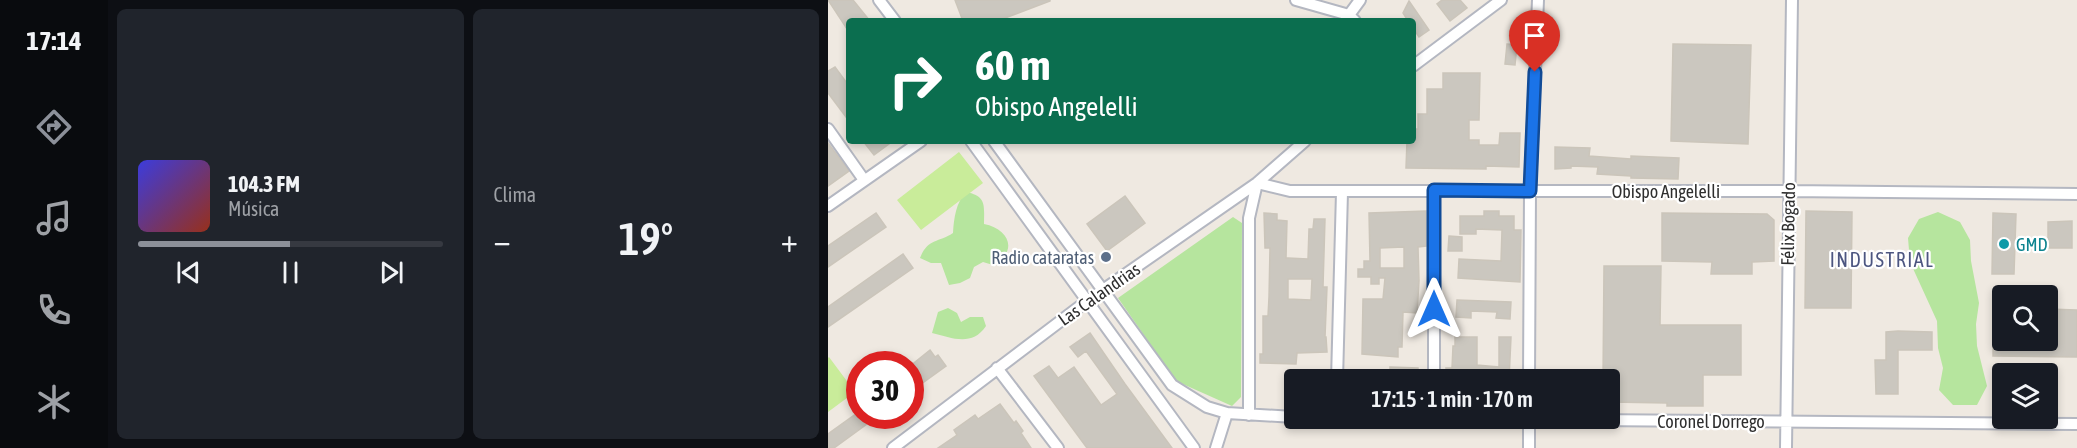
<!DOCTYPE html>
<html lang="es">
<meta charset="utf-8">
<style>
:root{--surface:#171b24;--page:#20242c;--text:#f1f3f6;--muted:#9ea1a6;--line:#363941;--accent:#8c9099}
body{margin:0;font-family:"Asap Condensed",sans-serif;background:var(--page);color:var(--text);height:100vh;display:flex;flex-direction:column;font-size:22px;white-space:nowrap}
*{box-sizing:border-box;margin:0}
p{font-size:20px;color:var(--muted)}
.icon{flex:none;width:33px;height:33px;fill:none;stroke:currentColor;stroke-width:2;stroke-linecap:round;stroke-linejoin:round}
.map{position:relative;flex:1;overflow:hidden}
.panel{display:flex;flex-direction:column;gap:9px;padding:9px;background:#0d0f14;width:720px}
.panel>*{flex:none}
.hud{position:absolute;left:18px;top:18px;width:570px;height:126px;border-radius:6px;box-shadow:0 3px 9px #0003;background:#0b6e4f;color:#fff;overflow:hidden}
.controls{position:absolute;left:1164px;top:285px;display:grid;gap:12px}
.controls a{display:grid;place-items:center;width:66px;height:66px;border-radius:6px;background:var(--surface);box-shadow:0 3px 9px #0003;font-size:30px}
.speed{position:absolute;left:18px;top:351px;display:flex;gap:12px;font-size:30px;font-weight:700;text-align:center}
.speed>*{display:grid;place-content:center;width:78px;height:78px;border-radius:50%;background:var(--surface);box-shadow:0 3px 9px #0003;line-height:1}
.speed .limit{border:9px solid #d22;background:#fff;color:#111}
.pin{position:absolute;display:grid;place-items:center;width:51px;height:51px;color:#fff;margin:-62px -26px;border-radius:50% 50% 50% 0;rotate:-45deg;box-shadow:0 0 6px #0007}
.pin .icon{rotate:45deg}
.me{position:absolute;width:66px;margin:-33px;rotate:0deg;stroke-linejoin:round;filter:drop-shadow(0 0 4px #0008)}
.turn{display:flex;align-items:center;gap:21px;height:126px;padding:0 30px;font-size:27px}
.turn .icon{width:78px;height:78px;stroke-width:2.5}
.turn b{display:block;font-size:42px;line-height:51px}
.big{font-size:45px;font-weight:600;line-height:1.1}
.panel .widget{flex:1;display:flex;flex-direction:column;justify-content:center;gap:9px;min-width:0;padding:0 21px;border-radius:9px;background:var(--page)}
.song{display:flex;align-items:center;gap:18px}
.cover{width:72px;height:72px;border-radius:9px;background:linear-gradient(135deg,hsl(240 70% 55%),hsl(10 70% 35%))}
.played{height:6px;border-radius:3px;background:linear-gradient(90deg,var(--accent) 50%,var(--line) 50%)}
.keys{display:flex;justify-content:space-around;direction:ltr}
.heat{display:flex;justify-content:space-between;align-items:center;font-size:33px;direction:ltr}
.panel .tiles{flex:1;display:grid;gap:9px;grid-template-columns:repeat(2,1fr)}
.trip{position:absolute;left:456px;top:369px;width:336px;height:60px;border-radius:6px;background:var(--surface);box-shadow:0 3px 9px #0003;font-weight:600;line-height:60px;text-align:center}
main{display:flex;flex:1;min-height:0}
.menu{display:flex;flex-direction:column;width:108px;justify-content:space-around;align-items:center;background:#090b0e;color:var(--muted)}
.menu .icon{width:42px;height:42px}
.menu .selected{color:var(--accent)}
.menu b{font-size:27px;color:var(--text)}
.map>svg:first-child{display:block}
.green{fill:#b6e59e}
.pitch{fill:#c9ec9a}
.building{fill:#cbc7bf;stroke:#cbc5ba;stroke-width:1.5;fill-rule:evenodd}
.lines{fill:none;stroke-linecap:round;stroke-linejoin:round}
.street-casing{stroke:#b4b7c1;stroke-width:14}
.street{stroke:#fff;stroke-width:10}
.route-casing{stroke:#114b97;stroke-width:15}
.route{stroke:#1a73e8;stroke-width:10}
.culture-dot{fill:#0f9aa8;stroke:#fff;stroke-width:2}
.service-dot{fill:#5c6f8a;stroke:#fff;stroke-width:2}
.labels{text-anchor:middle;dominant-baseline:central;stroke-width:4.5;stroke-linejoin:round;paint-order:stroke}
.street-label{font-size:18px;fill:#2e2e2e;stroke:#fff}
.culture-label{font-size:18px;fill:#0d838f;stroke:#fff;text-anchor:start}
.service-label{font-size:18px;fill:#4e5e75;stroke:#fff;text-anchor:end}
.neighbourhood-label{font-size:20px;letter-spacing:1.5px;fill:#4d5680;stroke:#fff}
</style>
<main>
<nav class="menu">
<b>17:14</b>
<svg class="icon selected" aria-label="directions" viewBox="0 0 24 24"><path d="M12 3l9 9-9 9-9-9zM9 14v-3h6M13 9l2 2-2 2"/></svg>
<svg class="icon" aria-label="music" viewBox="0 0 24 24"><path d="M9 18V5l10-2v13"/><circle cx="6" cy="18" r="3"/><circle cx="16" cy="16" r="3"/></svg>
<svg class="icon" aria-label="phone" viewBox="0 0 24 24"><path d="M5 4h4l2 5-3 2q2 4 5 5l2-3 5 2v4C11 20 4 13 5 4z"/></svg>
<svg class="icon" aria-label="climate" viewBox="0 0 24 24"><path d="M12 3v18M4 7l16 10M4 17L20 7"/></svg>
</nav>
<section class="panel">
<div class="tiles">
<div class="widget">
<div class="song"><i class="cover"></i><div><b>104.3 FM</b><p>Música</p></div></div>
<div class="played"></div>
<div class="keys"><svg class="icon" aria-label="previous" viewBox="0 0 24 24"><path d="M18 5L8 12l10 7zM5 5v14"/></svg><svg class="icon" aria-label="pause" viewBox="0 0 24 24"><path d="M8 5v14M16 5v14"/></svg><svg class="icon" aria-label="next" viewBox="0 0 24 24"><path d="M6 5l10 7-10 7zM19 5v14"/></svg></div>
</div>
<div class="widget"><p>Clima</p>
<div class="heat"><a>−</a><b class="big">19°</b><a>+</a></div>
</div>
</div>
</section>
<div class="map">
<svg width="1249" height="448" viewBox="0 0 1249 448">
<rect width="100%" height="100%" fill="#efe9e1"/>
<path class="green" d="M138,192c21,4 18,14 18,32 25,5 35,27 9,41l-10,-3 -9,5 -4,11 -10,5 -11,2 -8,-22h-10l-11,-5c8,-20 18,-15 33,-25 1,-16 3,-30 13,-41z
M1110,212l22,10 10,18 1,21 8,42 -3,21 1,22 10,40 -10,19h-24l-14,-15 4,-22 -5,-20 -1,-27 -27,-59 -2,-24 11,-19z
M405,217l9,6 -1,174 -9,9 -56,-25 -58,-83z
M120,308l9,5 4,9 9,-5h13l3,9c-14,21 -34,12 -54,7l6,-21z"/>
<path class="pitch" d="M131,152l24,31 -62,47 -24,-30z
M1,357l26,35 -27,20v-54z"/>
<path class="building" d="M0,0h25l17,21h-21v11z
M127,0h95v1l-53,20h-34z
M614,0h18l7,8 -17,13 -13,-17z
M581,1l20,29 -10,7 -6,-9v-7h-5l-5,-8z
M679,44l10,1 -2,20 -10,-1z
M845,44l78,1 -3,99 -77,-3z
M7,67l14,19v35l-21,-28v-22z
M615,73h37l-1,47h-10v20h10v5h20l1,-12h20l-1,34 -33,-1v3l-80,-1 1,-27h6v-12h5v-15h9v-25h16z
M35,141h30l-19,14z
M0,143l21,28 -21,15z
M727,147l35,1 -1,8 42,3v-3l48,2 -1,21 -47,-1v-2l-34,-2 1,-7 -27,-1v2l-16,1z
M297,196l20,27 -38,28 -20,-27z
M598,211v35l-8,1 1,34 -2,32 -14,-1 -1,35h-4v10l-36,-3 1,-55h20l2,-21h-6v6h-8v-7h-13v-8h6v-8h6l-1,-48zM576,247v21h-24v-20z
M656,211h15v5h15v14h7l-1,52 -62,-4 1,-19 42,2 1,-31 -26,-1v5h-16v-18h24z
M978,211l46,1 -1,96h-46z
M48,213l10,14 -58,40v-21z
M436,213l13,1v6l10,1 -1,37h2l20,1 1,-30h4l1,-10h11l-2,68h4l-2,50h1l1,15 -30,1 -1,11 -36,-1v-9h3v-38h5l1,-19 1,-49h-5zM460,279h24l-1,21 -23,-1z
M834,213l105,1 7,6v41l-22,1v12h-41l1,-12 -50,-1z
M1165,213l23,1 -2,60h-22z
M1244,221v27h-24v-26z
M621,236l13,1v14h-14z
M75,254l10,14 -85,59v-20z
M776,266h57l-1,59h81v50h-38v31h-36v-3l-57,-1v-22h-7z
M629,300l54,2 -1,17 -14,-1 1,-6 -26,-1v7l-15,-1z
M1220,309l29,1v47l-84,-1v-35h9v19h46z
M1070,331l34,1v18h-34v44h-22l-1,-34h11v-28z
M262,333l35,51 47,64h-85l-53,-72 15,-10 9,12 16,-11 27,38 16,-11 -31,-43 -8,6 -8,-10z
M627,337h22v28l22,2v-30h12l-2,43h-63v-12h6l1,-22h2z
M102,350l5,7 3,-2 8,11 -36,26v-26z
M562,367l28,1v12h-28z
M172,404l14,19 2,-2 7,10 -2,2 10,15h-93l19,-13 -3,-5 21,-15 3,4z
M32,411v5h18l-44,32h-6v-14z"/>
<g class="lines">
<defs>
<path id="street" d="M51,0l16,21
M468,0l53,15 6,6
M521,15l11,-15
M585,66l88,-66
M0,129l36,51
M143,141l223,307
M166,141l178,244 35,22 20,6 67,4
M0,206l93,-65
M169,368l61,80
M509,380l5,-188
M606,380v-189
M701,380l1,-189 8,-191
M421,415v-197l8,-35 33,8h498l289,3
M517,418l732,6
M65,448l194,-147 170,-118 48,-42
M388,448l11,-35
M701,448v-30
M958,448l6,-448"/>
</defs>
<use href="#street" class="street-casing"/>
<use href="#street" class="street"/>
</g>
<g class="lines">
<defs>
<path id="route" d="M606,309v-119l96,1 5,-119"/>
</defs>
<use href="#route" class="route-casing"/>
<use href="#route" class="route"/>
</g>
<circle class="culture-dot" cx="1176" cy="244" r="6"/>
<circle class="service-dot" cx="278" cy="257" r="6"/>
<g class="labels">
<g class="street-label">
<text x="838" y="191">Obispo Angelelli</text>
<text transform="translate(960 224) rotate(-89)">Félix Bogado</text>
<text transform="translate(271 294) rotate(-35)">Las Calandrias</text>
<text x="883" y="421">Coronel Dorrego</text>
</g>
<g class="culture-label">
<text x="1188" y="244">GMD</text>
</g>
<g class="service-label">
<text x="266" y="257">Radio cataratas</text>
</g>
<g class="neighbourhood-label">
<text x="1054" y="259">INDUSTRIAL</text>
</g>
</g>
</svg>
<div class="controls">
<a><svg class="icon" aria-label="search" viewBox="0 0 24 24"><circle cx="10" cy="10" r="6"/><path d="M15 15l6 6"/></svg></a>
<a><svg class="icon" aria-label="layers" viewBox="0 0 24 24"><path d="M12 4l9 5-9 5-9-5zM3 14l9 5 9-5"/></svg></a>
</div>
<div class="speed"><div class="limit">30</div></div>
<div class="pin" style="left:707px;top:72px;background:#d93025"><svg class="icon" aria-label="arrive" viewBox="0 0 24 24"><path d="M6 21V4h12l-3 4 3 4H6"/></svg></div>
<svg class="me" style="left:606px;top:309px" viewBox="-20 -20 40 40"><path d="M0-17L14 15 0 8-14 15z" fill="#1a73e8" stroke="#fff" stroke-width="4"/></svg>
<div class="trip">17:15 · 1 min · 170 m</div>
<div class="hud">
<div class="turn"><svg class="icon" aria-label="right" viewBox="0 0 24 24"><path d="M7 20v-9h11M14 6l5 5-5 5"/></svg><div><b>60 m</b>Obispo Angelelli</div></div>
</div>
</div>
</main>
